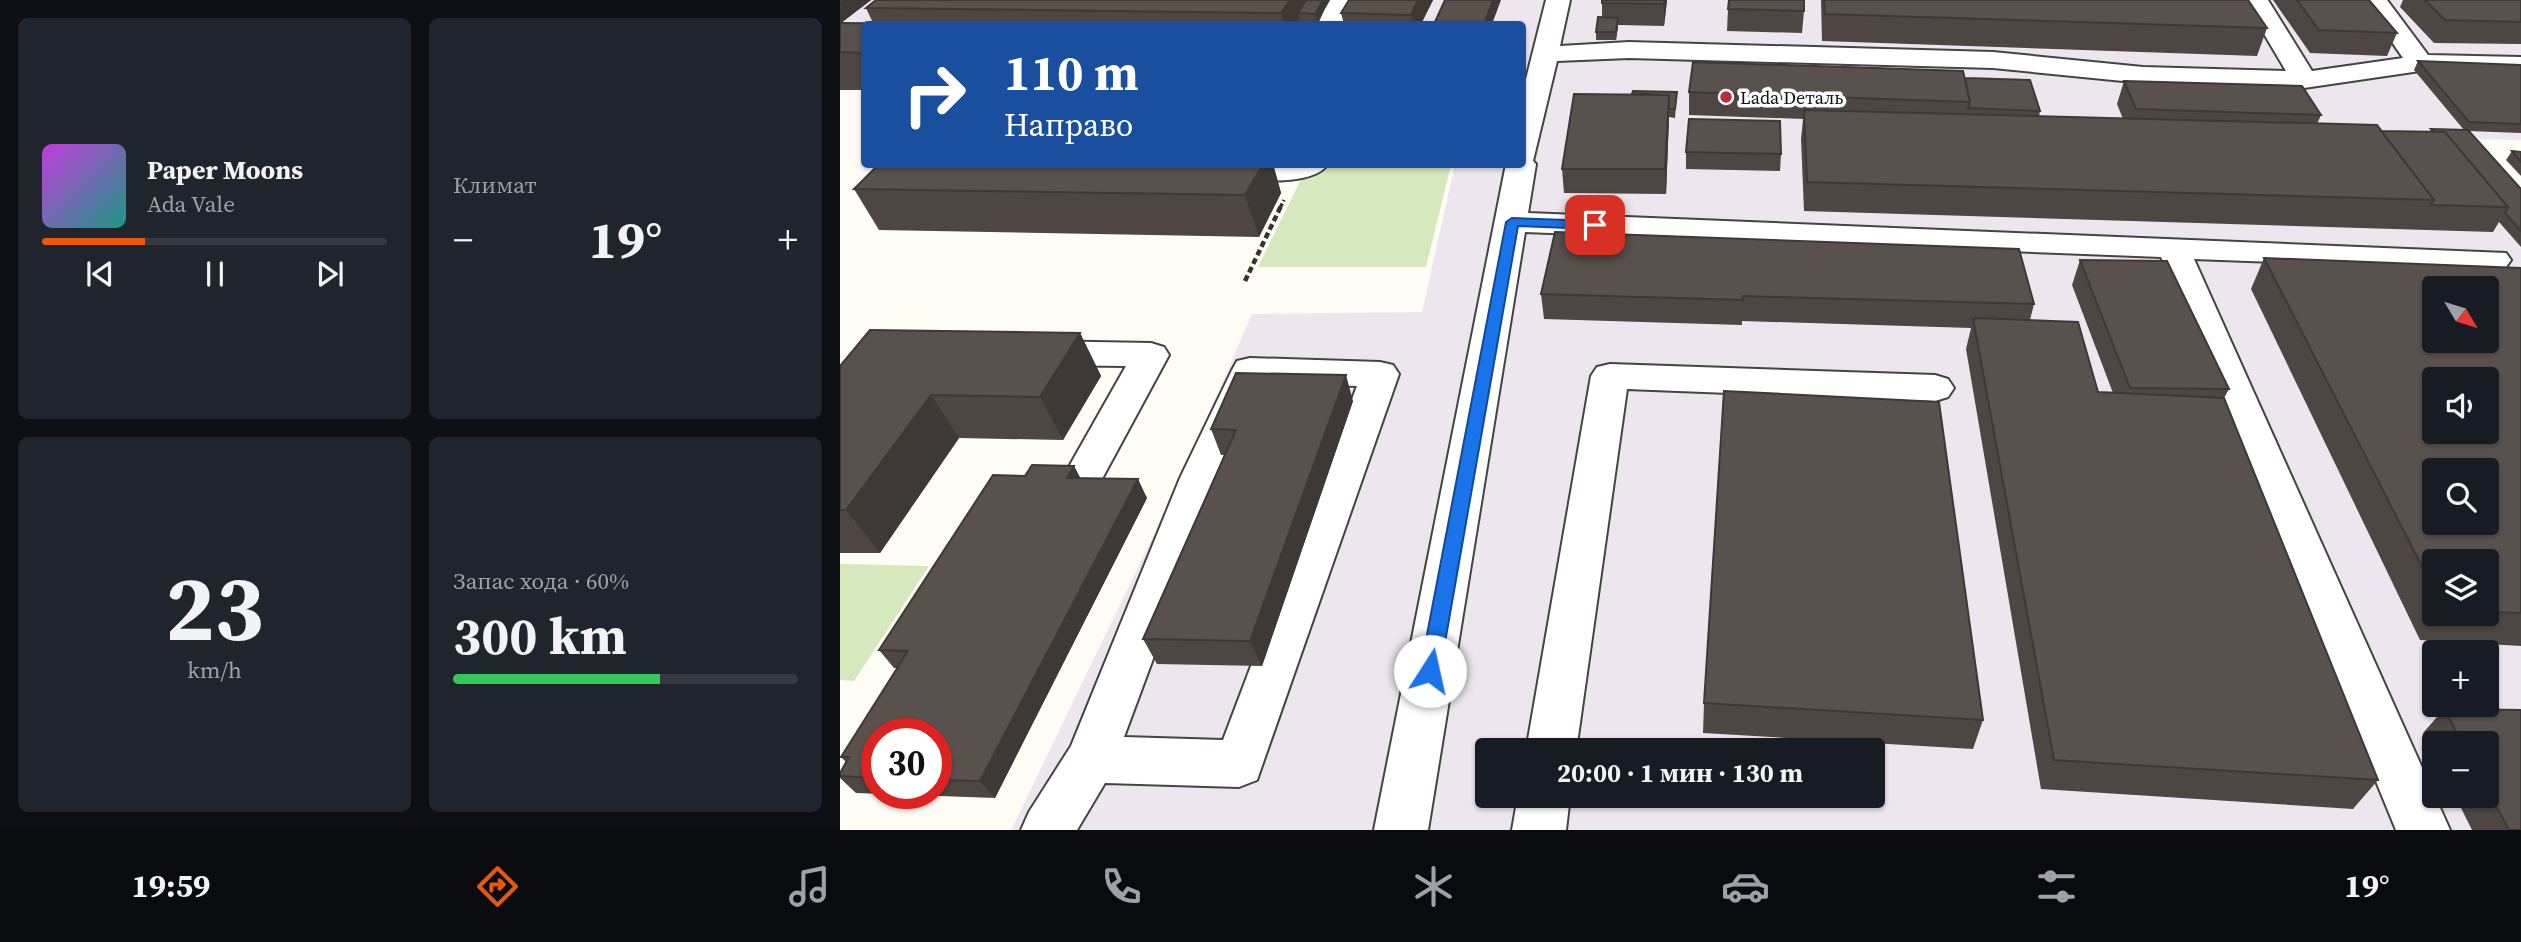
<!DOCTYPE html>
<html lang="ru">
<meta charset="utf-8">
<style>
:root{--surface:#171b24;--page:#20242c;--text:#f1f3f6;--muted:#9ea1a6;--line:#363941;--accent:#ea580c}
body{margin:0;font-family:"Source Serif 4",serif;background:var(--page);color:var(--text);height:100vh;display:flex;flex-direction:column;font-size:26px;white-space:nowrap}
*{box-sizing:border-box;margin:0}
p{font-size:23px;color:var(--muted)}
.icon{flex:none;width:38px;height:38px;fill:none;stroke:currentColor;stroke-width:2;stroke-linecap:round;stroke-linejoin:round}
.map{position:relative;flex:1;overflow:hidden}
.sheet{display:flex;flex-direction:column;gap:18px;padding:18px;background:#0d0f14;width:840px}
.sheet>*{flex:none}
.banner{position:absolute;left:21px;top:21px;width:665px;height:147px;border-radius:7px;box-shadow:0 2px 5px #0004;background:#1a4fa0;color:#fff;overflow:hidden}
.needle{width:46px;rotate:128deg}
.controls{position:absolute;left:1582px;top:276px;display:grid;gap:14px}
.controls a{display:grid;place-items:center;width:77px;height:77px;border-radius:7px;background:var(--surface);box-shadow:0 2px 5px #0004;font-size:35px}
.speed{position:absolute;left:21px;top:718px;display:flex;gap:14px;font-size:35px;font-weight:700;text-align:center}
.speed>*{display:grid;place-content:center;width:91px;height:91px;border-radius:50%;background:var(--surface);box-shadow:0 2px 5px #0004;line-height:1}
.speed .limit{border:10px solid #d22;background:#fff;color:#111}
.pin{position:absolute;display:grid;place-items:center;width:60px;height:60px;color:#fff;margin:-30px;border-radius:14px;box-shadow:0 4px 10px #0006}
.me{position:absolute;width:77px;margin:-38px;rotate:10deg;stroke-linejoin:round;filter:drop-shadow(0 0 5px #0008)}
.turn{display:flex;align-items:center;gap:24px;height:147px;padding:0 28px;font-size:32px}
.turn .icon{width:91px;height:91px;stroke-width:2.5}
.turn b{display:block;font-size:49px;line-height:60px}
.big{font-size:52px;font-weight:700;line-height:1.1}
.sheet .tile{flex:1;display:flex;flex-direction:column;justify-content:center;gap:10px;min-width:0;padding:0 24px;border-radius:10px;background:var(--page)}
.sheet .dial{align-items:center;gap:0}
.dial b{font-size:91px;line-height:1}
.song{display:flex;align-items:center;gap:21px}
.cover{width:84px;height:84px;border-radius:10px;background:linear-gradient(135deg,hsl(290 70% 55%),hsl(170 70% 35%))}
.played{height:7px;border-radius:4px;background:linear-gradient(90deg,var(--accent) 30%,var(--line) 30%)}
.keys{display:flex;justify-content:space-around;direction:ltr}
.heat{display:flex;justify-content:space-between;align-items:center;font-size:38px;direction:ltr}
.charge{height:10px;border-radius:5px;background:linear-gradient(90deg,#34c759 60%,var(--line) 0)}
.sheet .tiles{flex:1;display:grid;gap:18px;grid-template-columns:repeat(2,1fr)}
.trip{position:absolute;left:635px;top:738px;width:410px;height:70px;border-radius:7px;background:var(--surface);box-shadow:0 2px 5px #0004;font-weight:700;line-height:70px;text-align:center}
.dock{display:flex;height:112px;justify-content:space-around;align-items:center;background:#090b0e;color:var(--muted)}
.dock .icon{width:49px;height:49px}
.dock .selected{color:var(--accent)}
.dock b{font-size:32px;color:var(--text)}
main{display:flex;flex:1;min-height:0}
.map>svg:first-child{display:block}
.industrial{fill:#ede6ee;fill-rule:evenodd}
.green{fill:#d6e9be}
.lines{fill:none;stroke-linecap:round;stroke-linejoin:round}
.minor-casing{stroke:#444;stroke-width:4}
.path-far1{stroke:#333;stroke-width:3.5;stroke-dasharray:5 2.5;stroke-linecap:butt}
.path{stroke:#333;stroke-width:4.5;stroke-dasharray:6 3.5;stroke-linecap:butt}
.minor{fill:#fff;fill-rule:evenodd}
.wall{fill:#4d4642;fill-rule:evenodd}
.shaded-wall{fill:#3e3936}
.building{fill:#59514d;stroke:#3e3936;stroke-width:2;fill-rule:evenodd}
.route{fill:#1a73e8;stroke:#114b97;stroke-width:2}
.poi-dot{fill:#bd2c38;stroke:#fff;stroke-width:2.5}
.labels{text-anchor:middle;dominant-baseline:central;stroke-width:7;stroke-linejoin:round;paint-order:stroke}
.far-poi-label{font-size:18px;fill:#111;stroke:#fff;text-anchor:start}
</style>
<main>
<section class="sheet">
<div class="tiles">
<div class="tile">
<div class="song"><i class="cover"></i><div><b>Paper Moons</b><p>Ada Vale</p></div></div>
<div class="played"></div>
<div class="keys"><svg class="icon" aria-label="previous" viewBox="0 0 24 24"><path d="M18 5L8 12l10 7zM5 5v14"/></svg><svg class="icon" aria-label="pause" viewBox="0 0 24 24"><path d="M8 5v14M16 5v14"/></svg><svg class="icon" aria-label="next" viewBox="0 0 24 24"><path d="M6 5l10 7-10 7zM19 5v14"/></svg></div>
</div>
<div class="tile"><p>Климат</p>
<div class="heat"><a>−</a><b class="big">19°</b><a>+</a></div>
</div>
<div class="tile dial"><b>23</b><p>km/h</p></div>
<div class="tile"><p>Запас хода · 60%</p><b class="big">300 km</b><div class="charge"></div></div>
</div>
</section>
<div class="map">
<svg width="1681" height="830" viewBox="0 0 1681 830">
<rect width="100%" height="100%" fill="#fffcf5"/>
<path class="industrial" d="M29,0h1652v140l-93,-2 93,109v583h-1510l163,-337 78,-179 170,-2 33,-147 67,-1v-140l-682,-1zM1594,289h53v52h-53zM1594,380h53v52h-53zM1594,471h53v52h-53zM1594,562h53v52h-53zM1594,653h53v52h-53zM1594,744h53v52h-53zM648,751h384v45h-384z"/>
<path class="green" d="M489,165h122l-25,102h-168l44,-90z
M0,564l89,2 -75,115 -14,-1z"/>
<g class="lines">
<defs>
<path id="minor" d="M489,0h24l-11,24h-24z
M706,0h24l-10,46 69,-4 364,10 150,15 143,4 -42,-71h24l44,71 91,-13 -40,-58h24l41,55 93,2v16l-101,-2 -116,17 -161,-5 -150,-15 -364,-10 -72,3 -24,100 3,3 -8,49 978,40 5,7 -5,7 -12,3 -300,-11 256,571h-54l-235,-573 -636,-25 -97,598h-54l132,-666h16v-69z
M372,164h116c-16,24 -79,15 -105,15l-11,-3 -4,-6z
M199,341l112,2 13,4 5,8 -73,135 -14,4 -14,-4 -6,-11 64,-113 -87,-1 -13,-4 -5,-8 5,-8z
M410,358l130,4 13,3 6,9 -142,406 -18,7 -134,-4 -28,47h-56l8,-18 42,-66 109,-268 52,-108 5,-9zM423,383l94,3 -134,354 -99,-3 96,-259z
M770,364l325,11 13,4 6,9 -6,9 -13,4 -308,-12 -51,362h-50l65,-375 6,-9z
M678,796h52l-4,34h-54z"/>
</defs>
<use href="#minor" class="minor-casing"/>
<path class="path-far1" d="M440,208l4,-8"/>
<path class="path" d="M405,281l36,-75"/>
<use href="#minor" class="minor"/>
</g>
<path class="wall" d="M0,0h31l-30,23h32l-7,-15 464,-8 -13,22h-17l-2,2h-434v66h-24z
M509,0h84l-12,24h-77l-3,-11z
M827,0l-3,26 -46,-1 -2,15h-20v-8l6,-15v-14z
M981,0h427l19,28 -10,28 -435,-15z
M1433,0h96l28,33 -10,23 -77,-3z
M1563,0h118v44l-87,-1 -34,-36z
M888,9l76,2 -2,22 -75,-2z
M1578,61l103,4v68l-52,-2 52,58v58l-22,-25 -6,10 -689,-21 -3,-72 2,-20 -114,-4v-23l276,-14 75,33 -1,6 84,2 -6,-15 7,-23 197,34 -4,9 64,7 49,1 1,-3 33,1 -50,-60z
M837,92l-2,26 -6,-1 -3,77 -102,-1 -2,-24 70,-75z
M1672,151l9,1v24l-15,-16z
M846,152l95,2 -1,17 -94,-2z
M39,164h394l8,29 -22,44 -380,-7 -25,-41z
M715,232l479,72 -4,16 68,72 15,1 -41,-108 8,-25 149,129 -5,9 154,382 -25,29 -312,-20 -75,-440 5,-21 -229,-7v4l-198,-6 -3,-25z
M1424,258l257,10v378l-101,-6 -169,-351zM1594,562h53v52h-53z
M240,333l21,43 -38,64 -104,-2 -79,115h-40v-187z
M513,401l-91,265 -105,-2 -14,-25 82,-184h-4l-10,-26z
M234,466l6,12 67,20 -152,300 -139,-5 -16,-15v-5l6,-11 -5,-5 56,-89h-3l-15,-18 146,-174zM37,733h59v60h-59z
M864,703l279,17 -10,29 -270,-16z
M1604,709l77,1v120h-49l-17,-34h32v-52h-53v11l-11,-22z"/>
<path class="shaded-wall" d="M2,0h29l-30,23 -1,-2v-19z
M450,0h23l-15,13 2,9 -2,2h-14l-3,-11z
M483,0h7l-13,22 -2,-8z
M578,0h15l-12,24h-8l-2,-9z
M653,0h8l-9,24h-8z
M824,0h3l-3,26z
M778,18v8l-2,14v-8z
M829,95v23l-3,76 -1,-25z
M423,164h10l8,29 -22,44 -14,-42z
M240,333l21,43 -38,64 -23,-43z
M506,375l7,26 -91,265 -12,-25z
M91,395l28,43 -79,115 -34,-43z
M234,466l10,19 -17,-7z
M298,479l9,19 -152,300 -15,-17z"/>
<path class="building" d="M36,0h414l-9,13 -415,-5z
M466,0h17l-8,14 -17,-1z
M509,0h69l-7,15 -70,-2z
M605,0h48l-9,24h-50z
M762,0h62v4l-62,-1z
M889,0h75v11l-76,-2z
M984,0h424l19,28 -442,-14z
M1457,0h72l28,33 -78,-3z
M1585,0h96v22l-76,-2z
M758,17l20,1 -2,14h-20z
M0,23l129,1h-105v29l-24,-1z
M1578,61l103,4v59l-52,-2z
M853,62l270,9 7,31 -281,-10z
M1125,78l65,2 10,31 -72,-3 2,-6z
M1284,81l178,5 19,29 -185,-6z
M793,91l44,1 -2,17h-6v-14l-37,-1z
M734,94l95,1 -4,74h-103z
M964,110l573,15 57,75 -627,-18z
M849,119l91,2 1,33 -95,-2z
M1591,129l37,1 53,59v42l-16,-18 3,-6 -63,-75h-11z
M1541,131l64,1 63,75 -77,-2 3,-5z
M1672,151l9,1v10z
M39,164h384l-18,31 -391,-6z
M715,232l464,17 15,55 -291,-8v4l-202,-6z
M1424,258l257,10v345l-34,-1v-50h-53v28zM1594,289h53v52h-53zM1594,380h53v52h-53zM1594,471h53v52h-53z
M1240,260l87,1 62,128 -99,-1z
M1133,318l105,4 20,70 126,6 154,382 -324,-20z
M30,330l210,3 -40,64 -109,-2 -85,115h-6v-144z
M396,373l110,2 -96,266 -107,-2 93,-209 -25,-1z
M884,391l215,11 44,318 -279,-17z
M192,465l42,1 -7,12 71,1 -158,302 -44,-1v-47h-59v45l-37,-2v-3l9,-16h-8l67,-106 -29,-1 114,-175 32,1z
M1604,709l77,1v120h-12l-22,-41v-45h-24z"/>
<path class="route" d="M672,218l83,3 7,4 -7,4 -77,-3 -78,445 -3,6 -7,3 -7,-3 -3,-6 86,-449z"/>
<circle class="poi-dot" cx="886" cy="97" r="7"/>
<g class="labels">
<g class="far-poi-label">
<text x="900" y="97">Lada Dеталь</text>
</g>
</g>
</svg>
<div class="controls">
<a><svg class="needle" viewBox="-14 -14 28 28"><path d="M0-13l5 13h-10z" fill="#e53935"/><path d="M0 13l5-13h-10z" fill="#9ea1a6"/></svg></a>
<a><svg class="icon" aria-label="sound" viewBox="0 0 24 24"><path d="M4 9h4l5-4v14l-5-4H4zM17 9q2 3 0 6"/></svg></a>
<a><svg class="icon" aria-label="search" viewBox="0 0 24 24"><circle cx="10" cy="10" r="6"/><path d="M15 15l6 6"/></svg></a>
<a><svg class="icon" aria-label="layers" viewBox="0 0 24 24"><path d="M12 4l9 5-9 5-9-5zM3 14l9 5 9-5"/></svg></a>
<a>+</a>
<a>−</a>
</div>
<div class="speed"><div class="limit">30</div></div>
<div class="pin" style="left:755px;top:225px;background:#d93025"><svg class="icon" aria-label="arrive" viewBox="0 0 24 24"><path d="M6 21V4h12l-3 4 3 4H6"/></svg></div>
<svg class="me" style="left:590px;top:671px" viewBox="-20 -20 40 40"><circle r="19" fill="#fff"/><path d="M0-13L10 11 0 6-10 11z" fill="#1a73e8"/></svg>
<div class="trip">20:00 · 1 мин · 130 m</div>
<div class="banner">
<div class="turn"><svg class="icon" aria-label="right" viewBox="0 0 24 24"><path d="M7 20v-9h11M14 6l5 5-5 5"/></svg><div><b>110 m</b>Направо</div></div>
</div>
</div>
</main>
<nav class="dock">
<b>19:59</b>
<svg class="icon selected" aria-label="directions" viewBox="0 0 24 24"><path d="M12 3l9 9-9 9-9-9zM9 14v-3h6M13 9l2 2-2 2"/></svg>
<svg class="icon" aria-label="music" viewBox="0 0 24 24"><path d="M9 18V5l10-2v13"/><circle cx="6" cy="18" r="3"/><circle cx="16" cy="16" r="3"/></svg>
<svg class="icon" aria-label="phone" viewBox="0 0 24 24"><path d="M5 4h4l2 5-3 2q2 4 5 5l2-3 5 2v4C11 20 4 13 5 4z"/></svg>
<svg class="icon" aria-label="climate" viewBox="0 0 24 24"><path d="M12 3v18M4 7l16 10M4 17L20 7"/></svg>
<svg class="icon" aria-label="car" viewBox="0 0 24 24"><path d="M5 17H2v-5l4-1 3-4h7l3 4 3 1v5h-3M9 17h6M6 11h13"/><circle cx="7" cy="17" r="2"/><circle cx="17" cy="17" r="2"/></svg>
<svg class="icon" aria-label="filters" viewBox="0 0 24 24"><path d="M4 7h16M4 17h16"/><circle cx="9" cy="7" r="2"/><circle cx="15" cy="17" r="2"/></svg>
<b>19°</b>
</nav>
